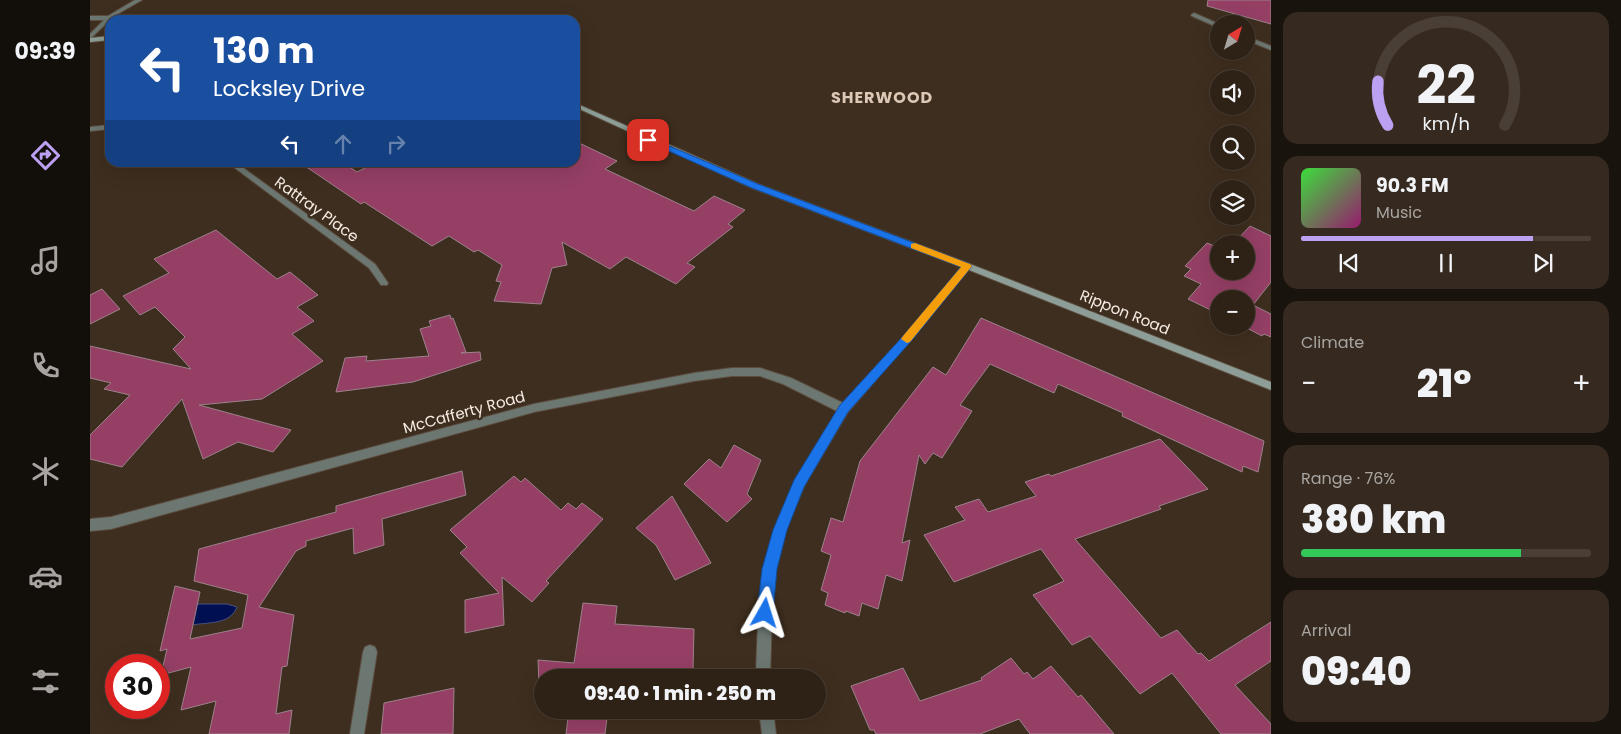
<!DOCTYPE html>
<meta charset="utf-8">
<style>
:root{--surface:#2e2217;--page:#362a20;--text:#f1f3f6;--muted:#a7a4a1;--line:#493f36;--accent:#bca0f2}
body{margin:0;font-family:Poppins,sans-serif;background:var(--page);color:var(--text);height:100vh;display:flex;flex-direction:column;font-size:19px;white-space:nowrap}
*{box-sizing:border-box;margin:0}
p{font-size:16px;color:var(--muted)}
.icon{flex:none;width:28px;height:28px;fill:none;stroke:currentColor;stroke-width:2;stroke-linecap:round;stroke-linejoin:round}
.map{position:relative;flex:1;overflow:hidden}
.panel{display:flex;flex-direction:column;gap:12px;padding:12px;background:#19130d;width:350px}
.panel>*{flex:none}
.guide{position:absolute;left:15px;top:15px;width:475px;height:152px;border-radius:15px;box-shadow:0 5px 20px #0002,0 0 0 1px var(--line);background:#1a4fa0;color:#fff;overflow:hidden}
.needle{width:32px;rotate:38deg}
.controls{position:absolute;left:1120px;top:15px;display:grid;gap:10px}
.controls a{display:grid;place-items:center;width:45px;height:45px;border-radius:50%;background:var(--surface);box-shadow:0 5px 20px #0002,0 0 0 1px var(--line);font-size:25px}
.speed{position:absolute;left:15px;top:654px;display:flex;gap:10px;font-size:25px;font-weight:700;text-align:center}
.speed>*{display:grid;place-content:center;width:65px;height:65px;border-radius:50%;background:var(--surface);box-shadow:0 5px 20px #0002,0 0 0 1px var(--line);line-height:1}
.speed .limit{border:8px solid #d22;background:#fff;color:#111}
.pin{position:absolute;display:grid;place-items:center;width:42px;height:42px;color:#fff;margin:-21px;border-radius:10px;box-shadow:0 2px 8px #0006}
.me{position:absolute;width:55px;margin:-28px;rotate:6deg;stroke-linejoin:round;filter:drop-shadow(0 0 4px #0008)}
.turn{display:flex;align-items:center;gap:18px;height:105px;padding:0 25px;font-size:22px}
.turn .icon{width:65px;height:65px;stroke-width:2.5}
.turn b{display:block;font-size:35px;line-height:42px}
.lanes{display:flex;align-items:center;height:48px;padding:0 25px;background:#0003;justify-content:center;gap:25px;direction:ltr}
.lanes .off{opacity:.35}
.big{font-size:38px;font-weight:800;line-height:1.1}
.panel .card{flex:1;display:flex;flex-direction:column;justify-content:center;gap:8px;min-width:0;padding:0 18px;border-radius:15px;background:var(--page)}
.panel .dial{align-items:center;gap:0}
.dial svg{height:130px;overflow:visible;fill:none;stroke:var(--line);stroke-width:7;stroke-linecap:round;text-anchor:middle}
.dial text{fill:var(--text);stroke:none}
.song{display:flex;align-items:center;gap:15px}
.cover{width:60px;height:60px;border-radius:8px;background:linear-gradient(135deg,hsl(120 70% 55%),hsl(320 70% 35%))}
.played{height:5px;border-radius:2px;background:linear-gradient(90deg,var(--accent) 80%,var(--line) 80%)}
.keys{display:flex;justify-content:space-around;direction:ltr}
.heat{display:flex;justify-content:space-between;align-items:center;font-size:28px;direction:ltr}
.charge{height:8px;border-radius:4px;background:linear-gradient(90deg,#34c759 76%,var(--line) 0)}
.trip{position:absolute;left:444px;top:669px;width:292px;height:50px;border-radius:25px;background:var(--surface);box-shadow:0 5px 20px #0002,0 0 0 1px var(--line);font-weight:800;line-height:50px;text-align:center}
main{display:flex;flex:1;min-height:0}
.menu{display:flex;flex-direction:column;width:90px;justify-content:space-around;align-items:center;background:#120e09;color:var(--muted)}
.menu .icon{width:35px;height:35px}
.menu .current{color:var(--accent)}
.menu b{font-size:22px;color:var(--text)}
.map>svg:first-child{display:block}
.water{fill:#000f52;stroke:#4a517e}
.building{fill:#953f65;stroke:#9c828b}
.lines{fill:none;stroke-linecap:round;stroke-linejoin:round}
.street-casing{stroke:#5c4c3e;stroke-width:2}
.secondary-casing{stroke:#5c4c3e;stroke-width:2}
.street{fill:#6c7772;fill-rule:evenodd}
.secondary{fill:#8c9e97;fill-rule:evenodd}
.route{fill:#1a73e8;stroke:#114b97}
.slow{fill:#f59e0b}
.labels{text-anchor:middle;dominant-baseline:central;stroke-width:5;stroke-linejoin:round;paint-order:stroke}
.street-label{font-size:15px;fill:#f7ece3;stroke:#3e2e1f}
.far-district-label{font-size:16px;font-weight:bold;letter-spacing:1px;fill:#ddc8b6;stroke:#3e2e1f}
</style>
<main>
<nav class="menu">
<b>09:39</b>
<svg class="icon current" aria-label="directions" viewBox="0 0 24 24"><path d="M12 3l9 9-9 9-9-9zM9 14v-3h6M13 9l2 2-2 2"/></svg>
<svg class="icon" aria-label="music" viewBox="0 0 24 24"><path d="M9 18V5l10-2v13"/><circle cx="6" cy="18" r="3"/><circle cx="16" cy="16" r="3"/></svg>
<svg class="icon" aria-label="phone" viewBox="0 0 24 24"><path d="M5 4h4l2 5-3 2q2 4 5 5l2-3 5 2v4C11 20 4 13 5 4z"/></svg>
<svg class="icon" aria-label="climate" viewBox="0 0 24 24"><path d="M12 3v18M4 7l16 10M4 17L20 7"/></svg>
<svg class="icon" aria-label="car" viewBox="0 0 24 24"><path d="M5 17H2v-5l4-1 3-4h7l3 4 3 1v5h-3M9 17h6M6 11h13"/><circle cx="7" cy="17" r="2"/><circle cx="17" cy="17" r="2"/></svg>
<svg class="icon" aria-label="filters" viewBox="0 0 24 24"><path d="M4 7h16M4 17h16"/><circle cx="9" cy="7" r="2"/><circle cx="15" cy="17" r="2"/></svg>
</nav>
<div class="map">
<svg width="1181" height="734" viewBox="0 0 1181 734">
<rect width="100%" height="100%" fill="#3e2e1f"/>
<path class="water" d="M106,604h31l10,3c-7,18 -29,15 -45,18z"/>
<path class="building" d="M1118,0h63v24l-64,-18z
M485,141l42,20 -12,8 89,42 20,-15 31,14 -17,14 5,3 -46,36 8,4 -19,17 -50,-27 -16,12 -48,-27 5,23 -15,3 -11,36 -47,-3 7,-19 -5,-1 6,-16 -24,-15 -4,2 -25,-16 -17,10 -68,-44 -3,2 -62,-42h43l15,10 20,-10h198z
M1160,226l21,10v46l-18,23 18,9v23l-7,-3 -2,2 -19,-10h3v-27h-27v15l-31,-15 13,-15 -17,-8 7,-7 -6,-3 22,-23 12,5v23h27v-27h-13z
M126,230l61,49 13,-7 28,23 -21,12 17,14 -22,13 31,27 -61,38 -63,6 92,25 -18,22 -35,-10 -35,17 -21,-60 -60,68 -32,-8v-24l40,-40 -26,-6 7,-6 -21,-5v-32l101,23 -18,-20 12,-12 -30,-30 -15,8 -17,-19 46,-23 -15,-14z
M12,289l18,20 -30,15v-29z
M360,315l1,4 2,-1 13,34 -5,1 19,-1 1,8 -68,22 -77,10 9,-34 22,-2 -1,5 63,-5 -9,-27 11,-3 -2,-5z
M891,318l283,123 -6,31 -15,-6 -1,6 -120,-56 1,-3 -65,-29 -4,9 -64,-29 -30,41 12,6 -30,47 -9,-5 -8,11 -6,-9 -17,88 8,-3 -8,41 -16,-6 -8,34 -16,-6 -3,13 -13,-5 -1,2 -20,-8 3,-12 -7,-3 10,-35 -10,-4 10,-33 12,4 17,-61 73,-94 13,8z
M1070,439l48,50 -49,17 2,3 -86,30 86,99 16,-8 21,24 3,-1 8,8 62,-39v39l-36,24 36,39v10h-50l-49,-61 -32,21 -50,-58 -18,9 -39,-50 31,-14 -23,-32 -87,33 -30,-47 41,-15 -10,-13 24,-8 9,13 48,-16 -11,-14 24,-8 2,2z
M644,445l27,15 -14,34 5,5 -25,23 -43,-38 25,-25 12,9z
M372,471l4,24 -84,24 2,26 -30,9 -1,-26 -47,13v5l-10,5 -37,56 35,8 -7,51 -5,1 -6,47 16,-4 -3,24h-80l7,-33 -35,9 10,-43 -30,8 6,-26 -7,2 15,-65 25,6 -10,47 52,-11 6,-33 -54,-14 5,-32 137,-37v-6z
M424,476l7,6 4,-4 36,32 7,-7 8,6 6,-6 21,16 -57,62 3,2 -17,19 -30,-25 2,48 -39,8v-33l34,-7 -39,-40 7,-6 -17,-17z
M582,496l39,67 -36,17 -19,-35 -20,-17z
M493,603l34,3 -2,18 79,5 -1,42h-4l-1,7h-146v6h-3l-1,-24 36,3z
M921,658l13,16 3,-2 6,7 18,-13 27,31 3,-2 33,39h-84l-11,-15 -39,15h-104l-2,-4h-4l-19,-44 52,-18 17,33 62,-21 -1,-2z
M364,688l-1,46h-72l3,-31z
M479,710h118v6l-79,-6 -3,24h-39z"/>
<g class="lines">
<defs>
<path id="street" d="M45,0h7l-28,16 -24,23v-5l14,-14h-14v-4h18z
M1104,13l25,11v4l-27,-12 -1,-1z
M1156,36l25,10v4l-25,-10z
M20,125v4l-20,2v-4z
M137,162h8l140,102 13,19 -1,2h-6l-12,-17z
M877,263l3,1 1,2 -1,2 -58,70 -64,74 -44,74 -18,44 -10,39 -4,44 -2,65h-14c1,-36 2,-72 8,-108 10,-59 43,-109 73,-159l-54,-27 -23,-8h-28l-38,5 -160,31 -423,117 -21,2v-12l21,-2 423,-113 160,-31 38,-5h28l31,10 52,25 63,-69 58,-70z
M280,645l5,2 2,5 -13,82h-14l13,-82 2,-5z
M669,710h14l3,24h-14z"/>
<path id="secondary" d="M20,36v4l-20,2v-4z
M485,103l183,81 212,80 301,118v8l-307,-122 -212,-80 -177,-81z"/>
</defs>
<use href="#street" class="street-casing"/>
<use href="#secondary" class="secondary-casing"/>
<use href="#street" class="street"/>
<use href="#secondary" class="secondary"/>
</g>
<path class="route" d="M556,138h5l107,46 212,80 2,2 -59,73 -65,73 -44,75 -17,43 -10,39 -4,44 -3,5 -5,3 -5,-3 -3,-5 5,-44 11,-39 21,-50 46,-75 65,-71 56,-67 -209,-79 -106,-47z"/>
<path class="slow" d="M825,243l55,21 2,2 -62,76 -3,1 -6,-4 2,-3 58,-69 -50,-19v-4z"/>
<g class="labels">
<g class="street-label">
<text transform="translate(227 209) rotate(36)">Rattray Place</text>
<text transform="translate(1035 312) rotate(22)">Rippon Road</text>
<text transform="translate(374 412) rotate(-15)">McCafferty Road</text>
</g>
<g class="far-district-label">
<text x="792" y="97">SHERWOOD</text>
</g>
</g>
</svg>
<div class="controls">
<a><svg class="needle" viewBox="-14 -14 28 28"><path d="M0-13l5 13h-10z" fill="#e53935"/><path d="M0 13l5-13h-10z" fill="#a7a4a1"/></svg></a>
<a><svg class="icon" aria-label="sound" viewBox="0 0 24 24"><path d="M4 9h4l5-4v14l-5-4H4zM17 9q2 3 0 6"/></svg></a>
<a><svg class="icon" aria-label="search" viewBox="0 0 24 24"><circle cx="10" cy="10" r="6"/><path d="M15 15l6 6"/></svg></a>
<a><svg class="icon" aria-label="layers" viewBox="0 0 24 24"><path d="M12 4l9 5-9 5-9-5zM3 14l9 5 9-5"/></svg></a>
<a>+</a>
<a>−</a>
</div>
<div class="speed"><div class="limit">30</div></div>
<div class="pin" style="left:558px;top:140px;background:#d93025"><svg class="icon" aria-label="arrive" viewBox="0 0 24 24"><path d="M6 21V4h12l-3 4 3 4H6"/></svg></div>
<svg class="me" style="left:675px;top:613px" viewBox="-20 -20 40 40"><path d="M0-17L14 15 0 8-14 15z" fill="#1a73e8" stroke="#fff" stroke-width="4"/></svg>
<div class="trip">09:40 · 1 min · 250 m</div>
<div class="guide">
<div class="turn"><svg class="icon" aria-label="left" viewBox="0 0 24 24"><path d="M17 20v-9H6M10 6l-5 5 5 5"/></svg><div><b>130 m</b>Locksley Drive</div></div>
<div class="lanes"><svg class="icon" aria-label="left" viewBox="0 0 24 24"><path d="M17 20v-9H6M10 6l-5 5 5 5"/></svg><svg class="icon off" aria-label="ahead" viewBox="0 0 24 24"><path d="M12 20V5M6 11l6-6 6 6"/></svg><svg class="icon off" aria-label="right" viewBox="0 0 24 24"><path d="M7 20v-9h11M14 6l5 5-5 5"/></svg></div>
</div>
</div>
<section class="panel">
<div class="card dial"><svg viewBox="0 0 100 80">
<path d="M14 69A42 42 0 1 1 86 69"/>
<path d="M14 69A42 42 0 0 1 8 42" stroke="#bca0f2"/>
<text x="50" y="56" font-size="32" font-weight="700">22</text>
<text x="50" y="72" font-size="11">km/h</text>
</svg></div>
<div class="card">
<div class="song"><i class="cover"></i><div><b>90.3 FM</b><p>Music</p></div></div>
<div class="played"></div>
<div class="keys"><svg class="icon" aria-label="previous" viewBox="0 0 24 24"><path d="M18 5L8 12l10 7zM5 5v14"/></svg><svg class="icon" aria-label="pause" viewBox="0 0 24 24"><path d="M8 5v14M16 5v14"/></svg><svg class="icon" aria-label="next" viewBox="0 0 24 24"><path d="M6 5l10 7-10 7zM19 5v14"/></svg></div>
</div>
<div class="card"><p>Climate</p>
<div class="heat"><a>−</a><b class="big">21°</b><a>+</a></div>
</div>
<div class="card"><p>Range · 76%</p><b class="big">380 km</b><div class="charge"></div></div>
<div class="card"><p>Arrival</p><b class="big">09:40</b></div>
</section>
</main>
